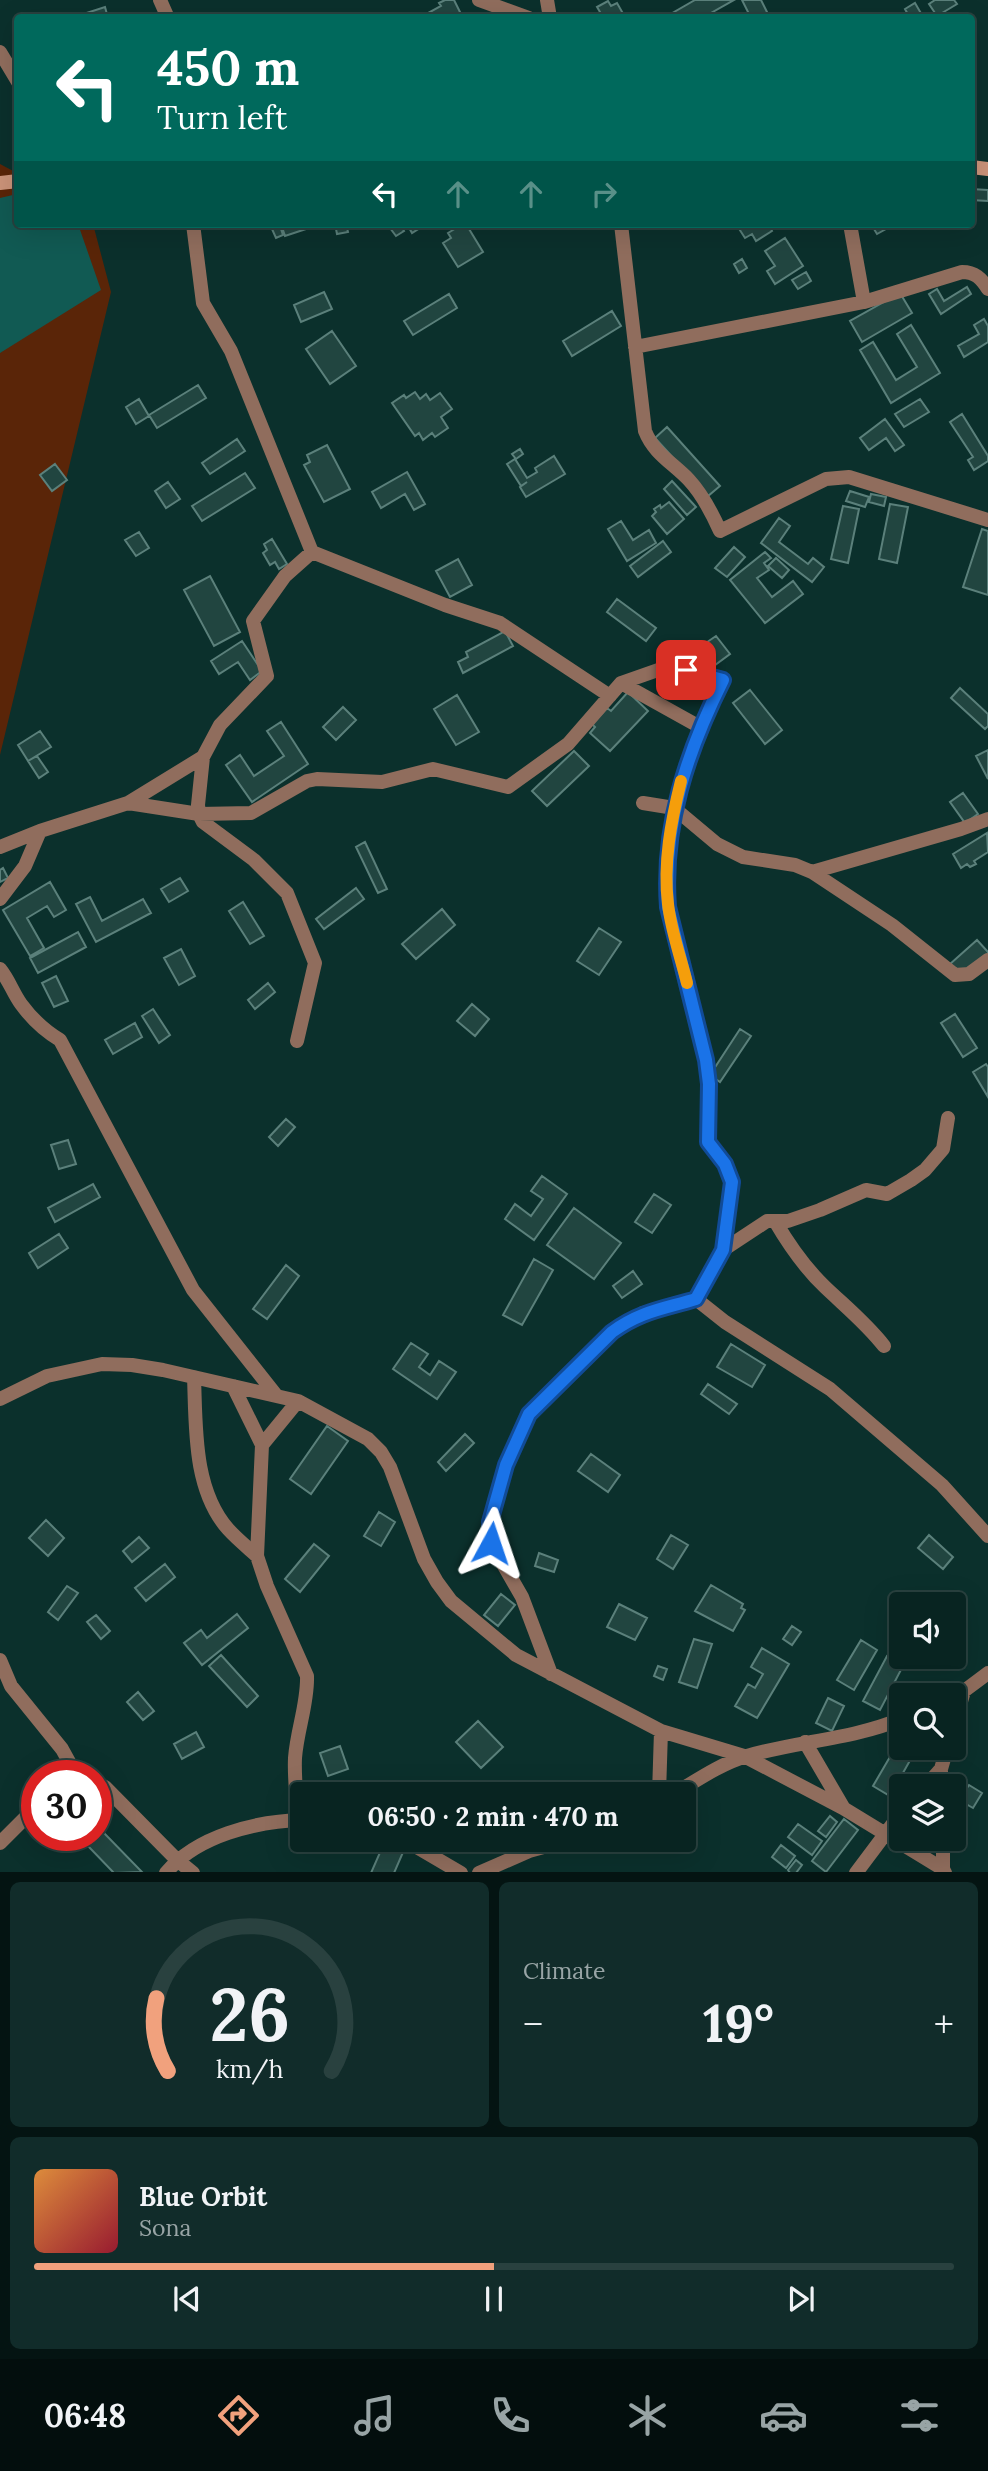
<!DOCTYPE html>
<meta charset="utf-8">
<style>
:root{--surface:#082421;--page:#112c2a;--text:#f1f3f6;--muted:#98a4a5;--line:#29413f;--accent:#f1a17d}
body{margin:0;font-family:Lora,serif;background:var(--page);color:var(--text);height:100vh;display:flex;flex-direction:column;font-size:26px;white-space:nowrap}
*{box-sizing:border-box;margin:0}
p{font-size:23px;color:var(--muted)}
.icon{flex:none;width:38px;height:38px;fill:none;stroke:currentColor;stroke-width:2;stroke-linecap:round;stroke-linejoin:round}
.map{position:relative;height:1872px;overflow:hidden}
.side{display:flex;flex-direction:column;gap:10px;padding:10px;background:#041412;flex:1}
.side>*{flex:none}
.hud{position:absolute;left:14px;top:14px;width:961px;height:214px;border-radius:7px;box-shadow:0 7px 28px #0002,0 0 0 2px var(--line);background:#00695c;color:#fff;overflow:hidden}
.controls{position:absolute;left:889px;top:1592px;display:grid;gap:14px}
.controls a{display:grid;place-items:center;width:77px;height:77px;border-radius:7px;background:var(--surface);box-shadow:0 7px 28px #0002,0 0 0 2px var(--line);font-size:35px}
.speed{position:absolute;left:21px;top:1760px;display:flex;gap:14px;font-size:35px;font-weight:700;text-align:center}
.speed>*{display:grid;place-content:center;width:91px;height:91px;border-radius:50%;background:var(--surface);box-shadow:0 7px 28px #0002,0 0 0 2px var(--line);line-height:1}
.speed .limit{border:10px solid #d22;background:#fff;color:#111}
.pin{position:absolute;display:grid;place-items:center;width:60px;height:60px;color:#fff;margin:-30px;border-radius:14px;box-shadow:0 4px 10px #0006}
.me{position:absolute;width:77px;margin:-38px;rotate:5deg;stroke-linejoin:round;filter:drop-shadow(0 0 5px #0008)}
.turn{display:flex;align-items:center;gap:24px;height:147px;padding:0 28px;font-size:32px}
.turn .icon{width:91px;height:91px;stroke-width:2.5}
.turn b{display:block;font-size:49px;line-height:60px}
.lanes{display:flex;align-items:center;height:66px;padding:0 28px;background:#0003;justify-content:center;gap:35px;direction:ltr}
.lanes .off{opacity:.35}
.big{font-size:52px;font-weight:800;line-height:1.1}
.side .widget{flex:1;display:flex;flex-direction:column;justify-content:center;gap:10px;min-width:0;padding:0 24px;border-radius:10px;background:var(--page)}
.side .dial{align-items:center;gap:0}
.dial svg{height:182px;overflow:visible;fill:none;stroke:var(--line);stroke-width:7;stroke-linecap:round;text-anchor:middle}
.dial text{fill:var(--text);stroke:none}
.song{display:flex;align-items:center;gap:21px}
.cover{width:84px;height:84px;border-radius:10px;background:linear-gradient(135deg,hsl(30 70% 55%),hsl(350 70% 35%))}
.played{height:7px;border-radius:4px;background:linear-gradient(90deg,var(--accent) 50%,var(--line) 50%)}
.keys{display:flex;justify-content:space-around;direction:ltr}
.heat{display:flex;justify-content:space-between;align-items:center;font-size:38px;direction:ltr}
.side .tiles{flex:1;display:grid;gap:10px;grid-template-columns:1fr 1fr}
.widget:last-child{grid-column:span 2}
.trip{position:absolute;left:290px;top:1782px;width:406px;height:70px;border-radius:7px;background:var(--surface);box-shadow:0 7px 28px #0002,0 0 0 2px var(--line);font-weight:800;line-height:70px;text-align:center}
.tabs{display:flex;height:112px;justify-content:space-around;align-items:center;background:#030e0d;color:var(--muted)}
.tabs .icon{width:49px;height:49px}
.tabs .current{color:var(--accent)}
.tabs b{font-size:32px;color:var(--text)}
.map>svg:first-child{display:block}
.green{fill:#5a2508}
.water{fill:#115a53}
.building{fill:#214540;stroke:#5b807b;stroke-width:2}
.lines{fill:none;stroke-linecap:round;stroke-linejoin:round}
.street{stroke:#906d5d;stroke-width:14}
.secondary{stroke:#cb9379;stroke-width:14}
.route-casing{stroke:#114b97;stroke-width:18}
.route{stroke:#1a73e8;stroke-width:12}
.slow{stroke:#f59e0b;stroke-width:12}
</style>
<div class="map">
<svg width="988" height="1873" viewBox="0 0 988 1873">
<rect width="100%" height="100%" fill="#0b302c"/>
<path class="green" d="M0,164l17,9 1,51h75l18,68 -111,463z"/>
<path class="water" d="M17,194l1,30h60l23,66 -101,63v-155z"/>
<path class="building" d="M445,0h9l9,18h-49l6,-4 1,3 20,-11 -2,-3z
M695,0h39l-32,18h-32l-1,-3z
M742,0h19l9,18h-19z
M935,0h19l3,4 -20,12 -8,-12z
M608,1l3,5 6,-3 8,14 -34,1 9,-6 -3,-5z
M915,3l7,12 -12,3 -5,-9z
M105,7l3,11h-37z
M971,189l17,1v11l-17,-1z
M281,224h27l1,4 -24,8z
M335,224h11l2,8 -11,2z
M396,224h3l5,7 -8,5 -6,-8z
M407,224h14l2,2 -11,7z
M463,224h3l17,28 -25,15 -15,-24 8,-5 -3,-5z
M736,224h32l4,7 -16,10 -4,-7 -7,4z
M871,224h24l-18,10z
M280,226l3,9 -7,3 -4,-9z
M785,238l18,28 -28,18 -8,-13 8,-5 -10,-15z
M742,259l5,9 -8,5 -5,-9z
M806,272l5,9 -13,8 -6,-9z
M967,287l4,7 -30,20 -12,-20 8,-5 7,12z
M324,292l8,17 -31,13 -7,-17z
M900,293l12,20 -50,29 -12,-21z
M449,294l8,14 -44,27 -9,-14z
M612,311l9,15 -49,30 -9,-15z
M984,319l4,7v16l-24,15 -6,-11 21,-12 -5,-9z
M911,325l29,48 -49,30 -31,-53 13,-8 23,38 21,-13 -20,-33z
M332,331l24,35 -26,18 -24,-35z
M198,385l8,13 -49,30 -8,-13z
M415,392l5,7 6,-5 4,6 10,-7 12,16 -11,8 7,11 -13,9 -3,-4 -9,7 -4,-7 -4,3 -23,-33 12,-8 2,3z
M139,399l10,17 -13,8 -10,-17z
M920,399l9,13 -25,15 -9,-13z
M962,414l26,42v5l-14,9 -6,-10 5,-3 -23,-35z
M885,419l19,26 -9,6 -9,-13 -17,12 -9,-12z
M667,427l53,59 -12,10 -53,-58z
M237,439l8,12 -35,23 -8,-11z
M327,445l23,44 -26,13 -20,-37 6,-3 -3,-7z
M520,449l3,5 -7,5 -4,-5z
M554,456l11,18 -39,23 -6,-10 7,-5 -6,4 -14,-22 8,-5 12,19 10,-6 -2,-4z
M55,464l12,16 -15,11 -12,-16z
M407,472l18,32 -11,6 -9,-16 -24,14 -9,-16z
M245,473l10,15 -53,33 -10,-15z
M672,481l24,26 -9,8 -23,-26z
M168,482l12,17 -14,9 -11,-17z
M850,491l19,6 -4,10 -19,-6z
M871,494l15,3 -2,9 -15,-4z
M669,502l15,17 -17,15 -15,-18 4,-4 -2,-3 6,-4 1,3z
M890,504l18,3 -11,56 -18,-4z
M843,506l16,3 -11,54 -17,-4z
M779,518l11,8 -11,16 29,22 5,-6 11,9 -12,15 -51,-39z
M621,521l12,19 16,-10 7,13 -29,18 -19,-32z
M982,529l6,2v64l-25,-8z
M139,532l10,16 -13,8 -11,-16z
M272,539l15,25 -8,5 -4,-7 -5,3 -7,-12 4,-3 -3,-6z
M663,541l8,11 -33,25 -8,-11z
M734,547l11,10 -18,20 -12,-9z
M765,552l6,6 -7,5 5,7 -12,8 15,19 21,-16 10,13 -38,29 -35,-43z
M776,558l13,12 -7,8 -14,-12z
M458,559l14,26 -22,12 -14,-26z
M210,576l30,56 -26,14 -30,-56z
M617,599l39,29 -10,13 -39,-29z
M505,631l8,15 -50,27 -5,-11 10,-5 -2,-5z
M716,636l14,18 -19,14 -14,-19z
M242,641l20,30 -12,9 -12,-18 -19,12 -8,-13z
M960,688l28,26v12l-3,3 -34,-31z
M750,690l32,40 -17,14 -32,-41z
M628,692l20,19 -38,40 -20,-18 5,-6 -3,-3 15,-16 4,3z
M457,695l22,37 -23,13 -22,-36z
M343,707l13,13 -20,20 -13,-13z
M281,722l27,42 -56,38 -26,-37 14,-10 14,21 30,-20 -17,-25z
M40,731l11,16 -23,14 -10,-16z
M988,750v29l-12,-23z
M574,751l15,15 -42,40 -15,-15z
M37,756l11,16 -9,6 -11,-17z
M963,793l15,21 -13,9 -15,-21z
M987,833l1,19 -14,9 2,3 -6,3 -3,-3 -6,4 -8,-14z
M365,842l22,47 -9,4 -22,-46z
M3,868l5,10 -8,4v-12z
M180,878l8,13 -19,11 -8,-13z
M50,882l16,28 -12,7 -7,-11 -20,12 17,30 -14,8 -27,-46z
M356,888l8,11 -40,30 -8,-10z
M90,897l12,24 41,-22 8,14 -55,29 -20,-38z
M243,902l21,34 -14,8 -21,-33z
M442,909l13,16 -39,34 -14,-15z
M599,928l22,14 -22,33 -22,-14z
M78,932l8,15 -48,26 -8,-15z
M977,940l11,12v5l-25,22 -13,-15z
M181,949l14,27 -16,9 -15,-27z
M56,976l12,25 -14,6 -12,-24z
M268,983l7,9 -20,17 -7,-9z
M472,1004l17,15 -14,17 -18,-15z
M153,1009l17,26 -11,8 -17,-27z
M955,1014l22,34 -14,9 -22,-34z
M135,1023l7,14 -29,17 -8,-14z
M740,1029l11,7 -31,46 -10,-7z
M986,1064l2,3v30l-15,-25z
M286,1119l9,8 -17,19 -9,-9z
M68,1140l8,24 -17,5 -8,-24z
M542,1176l25,18 -33,46 -29,-21 10,-15 16,12 12,-17 -12,-8z
M93,1184l7,13 -45,25 -7,-14z
M654,1194l17,11 -19,28 -17,-11z
M574,1208l47,35 -27,36 -47,-34z
M59,1234l9,14 -30,20 -9,-15z
M534,1259l19,11 -31,55 -19,-10z
M286,1265l13,11 -32,43 -14,-10z
M633,1271l9,13 -20,14 -9,-12z
M411,1343l17,11 -9,13 11,8 9,-14 17,11 -19,27 -44,-30z
M731,1344l34,21 -13,22 -35,-20z
M708,1384l29,20 -8,10 -28,-20z
M327,1426l21,15 -37,53 -21,-15z
M465,1434l9,9 -28,28 -8,-9z
M591,1454l29,21 -12,17 -30,-21z
M379,1512l16,10 -14,24 -17,-10z
M46,1520l18,18 -16,18 -19,-18z
M671,1535l17,10 -15,24 -16,-10z
M929,1535l24,22 -10,12 -25,-21z
M139,1537l10,11 -17,14 -9,-11z
M314,1544l15,12 -29,36 -15,-13z
M539,1553l19,7 -4,12 -19,-6z
M165,1564l10,13 -29,24 -11,-13z
M711,1585l32,19 -2,4 4,2 -12,21 -38,-20z
M67,1586l11,7 -20,27 -10,-8z
M501,1594l14,11 -17,21 -14,-11z
M619,1604l28,14 -12,22 -28,-13z
M237,1614l11,14 -46,37 -18,-22 17,-13 6,8z
M96,1615l14,16 -9,8 -14,-17z
M792,1626l9,6 -9,13 -9,-6z
M694,1639l18,5 -15,44 -18,-6z
M861,1640l16,10 -23,40 -17,-10z
M762,1648l27,16 -32,54 -22,-12 13,-22 7,4 8,-14 -12,-7z
M221,1655l37,41 -11,11 -38,-41z
M887,1656l17,8 -24,46 -17,-9z
M658,1666l9,3 -4,11 -9,-4z
M138,1692l16,19 -11,9 -16,-18z
M828,1698l16,8 -12,25 -16,-8z
M478,1721l25,26 -22,21 -25,-26z
M196,1732l8,15 -22,12 -8,-15z
M901,1738v10h16l-27,48 -17,-10z
M340,1746l8,23 -20,7 -8,-23z
M969,1785l13,8 -9,15 -14,-8z
M830,1816l7,6 -11,15 -8,-6z
M844,1819l14,11 -32,42 -14,-11z
M798,1824l24,17 -10,14 -24,-18z
M103,1832l39,40 -28,1 -26,-27z
M385,1841l19,9 -10,23h-23z
M781,1845l14,11 -9,12 -14,-11z
M796,1860l6,5 -6,8h-6l-2,-3z"/>
<g class="lines">
<path class="street" d="M160,0l8,18
M479,0l50,18
M547,0l3,18
M0,52l18,30
M193,224l10,79 28,48 81,201 133,53 55,18 110,73
M621,224l24,207c9,23 28,32 44,49 13,14 23,33 31,51l106,-52 23,-2 139,43
M850,224l14,78
M635,347l229,-45 98,-30c13,0 19,6 26,17
M621,683l79,44
M128,803l71,11 52,-1 56,-32 10,-2 65,3 51,-13 75,18 60,-43 53,-61 37,-13h28l37,10c-37,74 -61,144 -55,227l38,153 3,24 -1,58 17,22 7,18 -9,68 -27,49 -53,14 -31,19 -83,82 -23,51 -16,57 1,21 31,54 29,77
M643,803l31,5 43,36 26,13 52,8 17,7 80,53 63,50 14,-1 19,-14
M0,847l40,-16 88,-28 75,-46
M812,872l149,-43 27,-10
M0,899l25,-33 15,-35
M0,969c9,11 13,24 21,35 11,15 24,27 39,36l133,250 83,105
M297,1041l18,-78 -28,-70 -33,-33 -51,-38 -4,-8 -1,-9 5,-48 17,-32 47,-49 -14,-55 32,-45 27,-24
M775,1221c14,24 30,47 50,66 21,20 42,37 59,59
M723,1250l44,-29h21l32,-11 46,-20 21,4 24,-14 14,-10 18,-21 5,-31
M696,1299l29,23 105,67 112,96 46,51
M194,1377c2,50 -1,112 34,152 9,10 19,18 29,27
M233,1386l29,59 -5,111 10,30 40,90c1,27 -10,54 -12,82 -1,21 2,42 3,62
M0,1399l47,-23 55,-12 30,1 31,5 135,31 70,38 13,13 9,15 34,92 13,23 14,19 65,54 145,76 83,25 99,52 100,61
M262,1445l36,-44
M0,1660l11,26 51,63 11,20 13,7
M954,1726l10,-35 24,-18
M805,1742l38,65
M96,1782l9,5 71,72 17,14
M925,1787l16,-18
M941,1787v-18l6,-21
M659,1794l2,-63
M674,1794c23,-14 48,-31 73,-38 51,-15 106,-17 154,-37
M403,1839l58,34
M943,1839v30l2,4
M0,1843l37,-37
M166,1873c30,-37 90,-52 137,-53
M479,1873l50,-22 44,-12
M856,1873l45,-60"/>
<path class="secondary" d="M971,167l17,2
M0,183l18,-2"/>
</g>
<g class="lines">
<defs>
<path id="route" d="M491,1543l-1,-21 16,-57 23,-51 83,-82c29,-21 51,-23 84,-33l27,-49 9,-68 -7,-18 -17,-22 1,-58 -3,-24 -38,-153c-6,-81 19,-155 55,-227l-37,-10"/>
</defs>
<use href="#route" class="route-casing"/>
<use href="#route" class="route"/>
<path class="slow" d="M681,781c-10,40 -18,82 -13,123 3,27 13,54 19,79"/>
</g>
</svg>
<div class="controls">
<a><svg class="icon" aria-label="sound" viewBox="0 0 24 24"><path d="M4 9h4l5-4v14l-5-4H4zM17 9q2 3 0 6"/></svg></a>
<a><svg class="icon" aria-label="search" viewBox="0 0 24 24"><circle cx="10" cy="10" r="6"/><path d="M15 15l6 6"/></svg></a>
<a><svg class="icon" aria-label="layers" viewBox="0 0 24 24"><path d="M12 4l9 5-9 5-9-5zM3 14l9 5 9-5"/></svg></a>
</div>
<div class="speed"><div class="limit">30</div></div>
<div class="pin" style="left:686px;top:670px;background:#d93025"><svg class="icon" aria-label="arrive" viewBox="0 0 24 24"><path d="M6 21V4h12l-3 4 3 4H6"/></svg></div>
<svg class="me" style="left:491px;top:1543px" viewBox="-20 -20 40 40"><path d="M0-17L14 15 0 8-14 15z" fill="#1a73e8" stroke="#fff" stroke-width="4"/></svg>
<div class="trip">06:50 · 2 min · 470 m</div>
<div class="hud">
<div class="turn"><svg class="icon" aria-label="left" viewBox="0 0 24 24"><path d="M17 20v-9H6M10 6l-5 5 5 5"/></svg><div><b>450 m</b>Turn left</div></div>
<div class="lanes"><svg class="icon" aria-label="left" viewBox="0 0 24 24"><path d="M17 20v-9H6M10 6l-5 5 5 5"/></svg><svg class="icon off" aria-label="ahead" viewBox="0 0 24 24"><path d="M12 20V5M6 11l6-6 6 6"/></svg><svg class="icon off" aria-label="ahead" viewBox="0 0 24 24"><path d="M12 20V5M6 11l6-6 6 6"/></svg><svg class="icon off" aria-label="right" viewBox="0 0 24 24"><path d="M7 20v-9h11M14 6l5 5-5 5"/></svg></div>
</div>
</div>
<section class="side">
<div class="tiles">
<div class="widget dial"><svg viewBox="0 0 100 80">
<path d="M14 69A42 42 0 1 1 86 69"/>
<path d="M14 69A42 42 0 0 1 9 37" stroke="#f1a17d"/>
<text x="50" y="56" font-size="32" font-weight="700">26</text>
<text x="50" y="72" font-size="11">km/h</text>
</svg></div>
<div class="widget"><p>Climate</p>
<div class="heat"><a>−</a><b class="big">19°</b><a>+</a></div>
</div>
<div class="widget">
<div class="song"><i class="cover"></i><div><b>Blue Orbit</b><p>Sona</p></div></div>
<div class="played"></div>
<div class="keys"><svg class="icon" aria-label="previous" viewBox="0 0 24 24"><path d="M18 5L8 12l10 7zM5 5v14"/></svg><svg class="icon" aria-label="pause" viewBox="0 0 24 24"><path d="M8 5v14M16 5v14"/></svg><svg class="icon" aria-label="next" viewBox="0 0 24 24"><path d="M6 5l10 7-10 7zM19 5v14"/></svg></div>
</div>
</div>
</section>
<nav class="tabs">
<b>06:48</b>
<svg class="icon current" aria-label="directions" viewBox="0 0 24 24"><path d="M12 3l9 9-9 9-9-9zM9 14v-3h6M13 9l2 2-2 2"/></svg>
<svg class="icon" aria-label="music" viewBox="0 0 24 24"><path d="M9 18V5l10-2v13"/><circle cx="6" cy="18" r="3"/><circle cx="16" cy="16" r="3"/></svg>
<svg class="icon" aria-label="phone" viewBox="0 0 24 24"><path d="M5 4h4l2 5-3 2q2 4 5 5l2-3 5 2v4C11 20 4 13 5 4z"/></svg>
<svg class="icon" aria-label="climate" viewBox="0 0 24 24"><path d="M12 3v18M4 7l16 10M4 17L20 7"/></svg>
<svg class="icon" aria-label="car" viewBox="0 0 24 24"><path d="M5 17H2v-5l4-1 3-4h7l3 4 3 1v5h-3M9 17h6M6 11h13"/><circle cx="7" cy="17" r="2"/><circle cx="17" cy="17" r="2"/></svg>
<svg class="icon" aria-label="filters" viewBox="0 0 24 24"><path d="M4 7h16M4 17h16"/><circle cx="9" cy="7" r="2"/><circle cx="15" cy="17" r="2"/></svg>
</nav>
